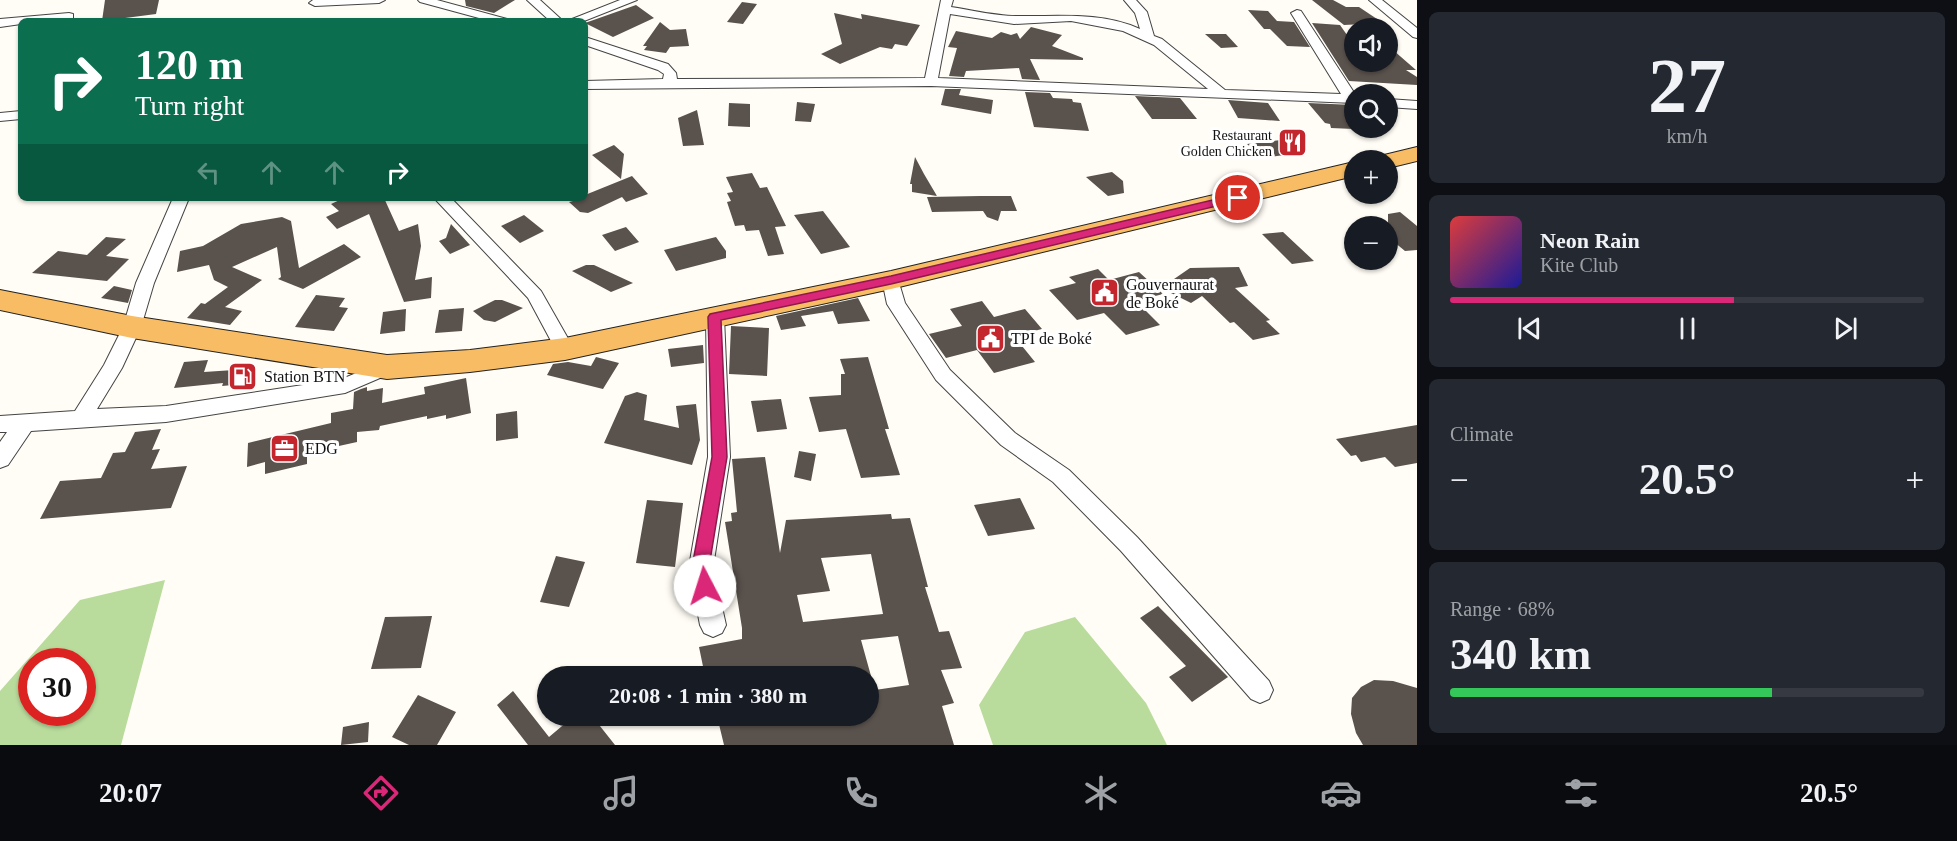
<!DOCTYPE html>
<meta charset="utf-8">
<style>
:root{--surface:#171b24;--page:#242831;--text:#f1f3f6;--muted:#9ea1a6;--line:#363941;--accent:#db2777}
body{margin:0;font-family:"Times New Roman",serif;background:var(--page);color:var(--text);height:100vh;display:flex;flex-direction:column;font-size:22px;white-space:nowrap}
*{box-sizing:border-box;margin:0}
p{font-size:20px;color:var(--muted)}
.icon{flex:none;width:33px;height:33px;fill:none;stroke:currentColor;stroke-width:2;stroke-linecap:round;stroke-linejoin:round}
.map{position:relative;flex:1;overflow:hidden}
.drawer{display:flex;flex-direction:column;gap:12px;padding:12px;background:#0d0f14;width:540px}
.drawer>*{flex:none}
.top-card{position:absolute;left:18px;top:18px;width:570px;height:183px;border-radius:9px;box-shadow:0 2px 4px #0004;background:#0b6e4f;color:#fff;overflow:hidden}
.fabs{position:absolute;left:1344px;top:18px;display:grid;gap:12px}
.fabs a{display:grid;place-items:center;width:54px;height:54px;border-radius:50%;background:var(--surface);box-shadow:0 2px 4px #0004;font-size:30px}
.speed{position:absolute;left:18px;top:648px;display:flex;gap:12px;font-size:30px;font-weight:700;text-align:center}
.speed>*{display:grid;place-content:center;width:78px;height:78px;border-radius:50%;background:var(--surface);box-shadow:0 2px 4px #0004;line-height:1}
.speed .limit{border:9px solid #d22;background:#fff;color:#111}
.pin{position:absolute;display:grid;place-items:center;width:51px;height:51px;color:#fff;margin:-26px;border:3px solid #fff;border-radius:50%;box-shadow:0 2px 6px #0007}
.me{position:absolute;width:66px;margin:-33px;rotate:355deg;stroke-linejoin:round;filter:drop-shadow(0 0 4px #0008)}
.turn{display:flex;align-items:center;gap:21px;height:126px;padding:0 18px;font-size:27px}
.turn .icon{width:78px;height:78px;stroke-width:2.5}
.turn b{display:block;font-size:42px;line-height:51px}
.lanes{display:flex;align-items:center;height:57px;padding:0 18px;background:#0003;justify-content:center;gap:30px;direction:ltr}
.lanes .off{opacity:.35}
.big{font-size:45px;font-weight:800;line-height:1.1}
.drawer .widget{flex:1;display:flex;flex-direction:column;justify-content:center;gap:9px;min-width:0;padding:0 21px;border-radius:9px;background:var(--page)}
.drawer .dial{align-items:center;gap:0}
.dial b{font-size:78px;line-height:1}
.song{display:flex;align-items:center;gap:18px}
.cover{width:72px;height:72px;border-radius:9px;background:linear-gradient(135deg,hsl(0 70% 55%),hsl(240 70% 35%))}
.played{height:6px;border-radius:3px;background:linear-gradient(90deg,var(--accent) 60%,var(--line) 60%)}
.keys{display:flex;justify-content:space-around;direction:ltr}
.heat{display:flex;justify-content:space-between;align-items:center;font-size:33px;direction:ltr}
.charge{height:9px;border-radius:4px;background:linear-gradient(90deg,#34c759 68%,var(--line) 0)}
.trip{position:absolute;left:537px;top:666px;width:342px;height:60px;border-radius:30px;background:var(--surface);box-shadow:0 2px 4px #0004;font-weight:800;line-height:60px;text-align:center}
.dock{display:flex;height:96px;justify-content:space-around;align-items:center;background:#090b0e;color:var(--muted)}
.dock .icon{width:42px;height:42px}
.dock .selected{color:var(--accent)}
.dock b{font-size:27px;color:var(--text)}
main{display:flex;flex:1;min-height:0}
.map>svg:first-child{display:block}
.forest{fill:#b9dc9c;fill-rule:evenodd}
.building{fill:#5a524d;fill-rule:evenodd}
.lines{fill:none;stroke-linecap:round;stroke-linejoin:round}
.minor-casing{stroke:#444;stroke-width:2}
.trunk-casing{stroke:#222;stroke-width:2}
.minor{fill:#fff;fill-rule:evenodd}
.trunk{fill:#f7bc64;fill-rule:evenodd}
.route{fill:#db2777;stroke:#8e194d;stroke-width:1.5}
.labels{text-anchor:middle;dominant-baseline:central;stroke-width:6;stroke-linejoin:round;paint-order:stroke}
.far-poi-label{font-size:14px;fill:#111;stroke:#fff;text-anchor:end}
.poi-label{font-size:16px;fill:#111;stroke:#fff;text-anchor:start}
</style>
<main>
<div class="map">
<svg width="1417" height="745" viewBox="0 0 1417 745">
<rect width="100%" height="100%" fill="#fffdf5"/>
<path class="forest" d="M165,580l-44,165h-121v-54l80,-91zM32,662h50v50h-50z
M1075,617l71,86 21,42h-174l-14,-40 46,-73z"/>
<path class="building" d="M105,0h54l-3,14 -54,7z
M465,0h50l-21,13 -28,-7z
M1312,0h21l13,7h13l24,16 -39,2z
M742,2l15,2 -14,20 -16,-2z
M636,5l18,13 -41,19 -28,-14z
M1248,10l20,1 9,10 17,1 16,25 -23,-1 -17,-17h-6z
M834,13l28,6 -1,-5 59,11 -13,21 -12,-2 -3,5 -12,-2 -40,17 -19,-10 21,-10z
M660,22l10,8 16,-1 3,17 -19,1 -4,6 -22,-3 3,-4h-4z
M1312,23l28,2 14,20v17h34v-12h5l23,20h-10l11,7v8l-68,-4z
M1031,27l31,8 -10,11 31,12v2l-53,-1 10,21 -18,-1 -3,-11 -53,3 -2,6 -15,-1 8,-28 -9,-1 8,-16 36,7 9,-6 10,3 6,-2 3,6z
M1205,34h21l12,13 -17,1z
M945,89h16l-2,6 34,5 -2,14 -50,-9z
M1025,92l25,1 3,5 19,1 1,3 8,1 8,28 -55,-4z
M1135,96l45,2 17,21h-45z
M1228,100l40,3 12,18 -42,-3z
M797,102l18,2 -4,18 -16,-1z
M729,103l21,1v23l-22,-1z
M1308,103l46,2v24l-23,-1 -1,-4 -5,-1z
M697,110l7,35 -21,1 -5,-28z
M1290,139l15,13 -42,6 -16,-14z
M614,145l10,9 -3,25 -29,-24z
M915,157l9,17 13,22 -25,-4v-8h-2z
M1112,172l11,9 1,12 -16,3 -22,-19z
M752,173l8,15 7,-1 19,39 -11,1 9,27 -16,2 -9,-26 -13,1 -2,-6 -9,1 -8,-24 4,-1 -4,-8 6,-1 -7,-15z
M632,176l16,18 -22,8 -4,-5 -34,16 -8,-1 -11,-10 16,-4v-3z
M980,196h31l6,15h-16l-3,10 -11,-4 -4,-6 -51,1 -5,-15z
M344,198h40l15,33 19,-7 3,22 -6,34 17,-3 -1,21 -27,4 -35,-88 -32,15 -11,-12 13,-6 -8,-7z
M823,211l27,36 -29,7 -27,-39z
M1400,212l17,14v24l-12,1 -17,-14v-23z
M524,215l20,16 -24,12 -19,-17z
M282,217l9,4 8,47 45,-24 17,13 -58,32 -25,-10 3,-2 -4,-30 -45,20 30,13 -37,27 17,4 -12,14 -43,-7 14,-15 4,1 23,-17 -14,-7 -5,-15 -32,7 3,-21 23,-5 38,-22z
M451,224l19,21 -20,9 -11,-13 7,-3z
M626,227l13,15 -24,9 -13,-16z
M1283,232l31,29 -22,3 -30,-30z
M106,237l20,2 -20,17 23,3 -22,22 -75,-8 26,-22 29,4z
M716,237l10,14v7l-50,13 -12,-21z
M586,265h8l39,18 -22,9 -39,-21z
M1239,267l9,19 -13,2 35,32 -4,1 14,13 -27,6 -19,-18 -4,1 -28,-27 -11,7 -30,-15 29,-20z
M1098,269l11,11 30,-8 24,22 -27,7 24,24 -34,10 -22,-22 -27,7 -28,-30 27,-7 -7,-6z
M114,286l18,4 -4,13 -27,-5z
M316,295l29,3 -6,9 9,1 -14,23 -39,-4z
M858,298l12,23 -32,3 -5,-13 -32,5 5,10 -25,4 -5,-14z
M495,300h7l21,8 -28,14 -11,-2 -11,-9z
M982,301l12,16 31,-8 17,20 -28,7 21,26 -41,11 -17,-23 -31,8 -17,-24 33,-8 -12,-17z
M464,308l-2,23 -27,2 4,-23z
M406,309l-1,22 -25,3 3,-22z
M731,326l38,2 -2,48 -38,-2z
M703,345l1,18 -33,4 -3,-18z
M596,357l23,6 -16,26 -56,-14 6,-11 15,-2 23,4z
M868,357l21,72h-4l15,46 -39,3 -15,-49 -27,3 -10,-35 32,-2v-21h4l-5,-15z
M208,360l-4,12 45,-3 -6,15 -21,2 1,-3 -49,5 10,-26z
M466,378l5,35 -25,6v-4l-19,4v-3l-47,10 -1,4 -22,2v10l-50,11v11l-42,10v-12l-18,5 1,-24 83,-20v-10l22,-4 1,-17 7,-3 6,-2v4l16,-3 -1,15 43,-9 -1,-7z
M637,392l10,3 -3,25 35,8 -3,-22 20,-2 4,36 -8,25 -88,-22 21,-47z
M781,399l6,30 -30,3 -6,-31z
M517,411l1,27 -22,3v-27z
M1417,425v38l-22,4 -10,-10 -24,5 -5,-7 -5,1 -15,-17z
M161,429l-9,21 8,-1 -9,20 36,-3 -16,42 -131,11 20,-38 41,-3 12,-25 12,-1 10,-20z
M799,451l17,3 -5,27 -17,-4z
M765,457l15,96 6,-33 105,-6 1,5 18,-1 18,69h-3l14,45 10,-1 13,37 -21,2 13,33 -12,3 12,39h-230l-7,-29h151v-25l41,-6 -11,-49 -37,4 10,36h-166l-6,-29 43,-8v-11l-17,-106 7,-1 -1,-8 6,-1 -5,-53zM871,554l12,60 -80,8 -6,-27 33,-4 -9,-33z
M1020,498l15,31 -47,7 -14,-31z
M647,500l36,3 -8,64 -39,-4z
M556,556l29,6 -16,45 -29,-5z
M1158,606l70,71 -36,25 -23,-25 17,-11 -46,-48z
M432,616l-11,52 -50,1 14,-52z
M1374,680l19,1 24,7v57h-54l-7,-12 -5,-19 1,-16 9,-11z
M513,691l36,46 25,-21h18l23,29h-87l-31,-40z
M418,695l38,17 -19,33h-28l-17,-8z
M369,722l-1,20 -27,3 2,-18z"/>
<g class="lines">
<defs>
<path id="minor" d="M385,0l-6,3 -64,3 -6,-3 4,-3z
M418,0h19l70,19 2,2h-19l-70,-19z
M527,0h13l23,21h-13z
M620,0h17l-53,21h-17z
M941,0h12l-2,7c21,3 44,9 65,9 42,1 84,-5 124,13l-5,-16 -11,-13h12l11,12 7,24 8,3 63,51 116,4 -50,-81 6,-3 4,1 54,83 -1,9 -423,-17 -346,3v-8l78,-2 1,-5 -6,-4 -73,-25v-8l83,27 8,9 1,6 248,-1zM950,14l64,10 57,-3 52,10 31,14 54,44 -270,-11z
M1369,0h13l35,28v10l-4,-1z
M69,13l4,1v4l-52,3v3l-21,3v-8z
M1388,99l29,2v8l-29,-2z
M21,111v8l-21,2v-8z
M173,198h16l-35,85 -13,44 -19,41 -25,41 69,-3 176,-27 45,-19 7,2 3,5 -3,5 -49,21 -179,29 -135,9 -23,34 -8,3v-26l7,-10h-7v-16l75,-5 29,-46 19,-38 13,-44z
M434,198h17l90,93 33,58 -2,5 -7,2 -7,-2 -30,-56z
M891,274l6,2 8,27 45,67 65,63 54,37 68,67 132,144 4,9 -4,9 -9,4 -9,-4 -130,-148 -68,-69 -52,-37 -65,-65 -49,-76 -5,-24 3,-4z
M715,311l6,2 3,4 6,140 -17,110 13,58 -4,8 -9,4 -9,-4 -4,-8 -11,-58 19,-110 -2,-140 3,-4z"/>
<path id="trunk" d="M1417,147v14l-29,7v-8h-12l4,-4z
M1354,162v14l-463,113 -326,71 -95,12 -83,7 -255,-41 -132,-28v-20l132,26 255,39 83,-5 95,-12 326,-67z"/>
</defs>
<use href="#minor" class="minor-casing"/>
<use href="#trunk" class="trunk-casing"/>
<use href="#minor" class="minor"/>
<use href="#trunk" class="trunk"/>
</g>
<path class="route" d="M1238,194l4,1v5l-351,84 -170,36 6,137 -18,110 4,19 -2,6 -6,2 -6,-2 -7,-25 20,-110 -4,-140 2,-3 181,-38z"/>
<defs>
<symbol id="restaurant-square" viewBox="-11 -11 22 22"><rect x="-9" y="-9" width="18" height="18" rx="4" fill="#c4262e" stroke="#fff"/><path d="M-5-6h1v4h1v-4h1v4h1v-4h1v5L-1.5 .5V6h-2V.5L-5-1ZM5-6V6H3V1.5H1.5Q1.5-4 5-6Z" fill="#fff"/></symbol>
<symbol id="civic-square" viewBox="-11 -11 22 22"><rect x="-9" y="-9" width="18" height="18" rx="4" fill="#c4262e" stroke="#fff"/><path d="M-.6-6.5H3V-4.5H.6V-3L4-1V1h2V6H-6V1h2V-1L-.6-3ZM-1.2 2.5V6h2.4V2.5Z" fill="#fff"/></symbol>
<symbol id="fuel-square" viewBox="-11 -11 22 22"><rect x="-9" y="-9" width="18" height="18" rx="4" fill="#c4262e" stroke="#fff"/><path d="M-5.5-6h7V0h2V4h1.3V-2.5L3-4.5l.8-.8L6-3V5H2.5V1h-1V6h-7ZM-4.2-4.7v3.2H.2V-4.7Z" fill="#fff"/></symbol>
<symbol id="office-square" viewBox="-11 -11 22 22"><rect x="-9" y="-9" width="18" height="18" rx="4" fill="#c4262e" stroke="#fff"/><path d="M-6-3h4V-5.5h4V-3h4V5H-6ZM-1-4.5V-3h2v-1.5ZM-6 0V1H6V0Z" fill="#fff"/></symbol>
</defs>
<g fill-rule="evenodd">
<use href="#restaurant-square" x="1276" y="126" width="33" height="33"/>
<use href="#civic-square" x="1088" y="276" width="33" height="33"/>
<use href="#civic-square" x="974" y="322" width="33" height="33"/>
<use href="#fuel-square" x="226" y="360" width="33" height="33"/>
<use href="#office-square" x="268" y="432" width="33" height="33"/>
</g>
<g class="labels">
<g class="far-poi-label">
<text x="1272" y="135">Restaurant<tspan x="1272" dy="16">Golden Chicken</tspan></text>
</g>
<g class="poi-label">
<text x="1126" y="284">Gouvernaurat<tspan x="1126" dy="18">de Boké</tspan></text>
<text x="1011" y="338">TPI de Boké</text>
<text x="264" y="376">Station BTN</text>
<text x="305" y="448">EDG</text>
</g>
</g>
</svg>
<div class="fabs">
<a><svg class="icon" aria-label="sound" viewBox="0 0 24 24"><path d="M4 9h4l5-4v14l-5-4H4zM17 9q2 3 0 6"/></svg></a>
<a><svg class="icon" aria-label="search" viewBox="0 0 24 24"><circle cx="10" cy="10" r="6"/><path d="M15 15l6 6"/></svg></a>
<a>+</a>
<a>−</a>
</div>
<div class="speed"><div class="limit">30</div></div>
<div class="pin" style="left:1238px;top:198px;background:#d93025"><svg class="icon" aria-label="arrive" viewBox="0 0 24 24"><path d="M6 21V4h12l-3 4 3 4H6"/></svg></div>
<svg class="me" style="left:705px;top:586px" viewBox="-20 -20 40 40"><circle r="19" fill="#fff"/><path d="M0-13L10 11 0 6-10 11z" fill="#db2777"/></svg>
<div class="trip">20:08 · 1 min · 380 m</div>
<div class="top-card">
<div class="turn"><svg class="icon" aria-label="right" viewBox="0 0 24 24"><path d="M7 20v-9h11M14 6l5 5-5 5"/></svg><div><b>120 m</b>Turn right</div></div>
<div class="lanes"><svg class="icon off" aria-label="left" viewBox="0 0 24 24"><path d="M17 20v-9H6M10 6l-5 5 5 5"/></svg><svg class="icon off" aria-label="ahead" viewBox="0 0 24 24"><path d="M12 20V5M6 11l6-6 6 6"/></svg><svg class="icon off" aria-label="ahead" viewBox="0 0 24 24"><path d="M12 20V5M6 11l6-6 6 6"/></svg><svg class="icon" aria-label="right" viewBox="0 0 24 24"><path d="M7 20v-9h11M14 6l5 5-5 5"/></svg></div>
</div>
</div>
<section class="drawer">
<div class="widget dial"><b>27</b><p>km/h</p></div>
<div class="widget">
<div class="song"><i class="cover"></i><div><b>Neon Rain</b><p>Kite Club</p></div></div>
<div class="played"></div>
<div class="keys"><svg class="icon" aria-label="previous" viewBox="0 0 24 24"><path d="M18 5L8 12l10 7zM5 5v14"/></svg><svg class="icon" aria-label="pause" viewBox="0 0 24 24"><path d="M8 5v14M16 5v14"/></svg><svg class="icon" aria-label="next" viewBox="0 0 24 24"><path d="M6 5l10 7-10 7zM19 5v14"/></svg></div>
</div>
<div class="widget"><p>Climate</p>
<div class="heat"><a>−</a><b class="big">20.5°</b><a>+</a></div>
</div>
<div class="widget"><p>Range · 68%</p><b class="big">340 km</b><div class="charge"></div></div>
</section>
</main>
<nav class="dock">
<b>20:07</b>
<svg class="icon selected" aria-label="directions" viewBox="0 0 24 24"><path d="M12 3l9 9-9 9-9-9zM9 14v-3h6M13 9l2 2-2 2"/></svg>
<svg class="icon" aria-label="music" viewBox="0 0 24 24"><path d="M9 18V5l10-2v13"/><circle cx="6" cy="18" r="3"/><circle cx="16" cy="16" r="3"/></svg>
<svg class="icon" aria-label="phone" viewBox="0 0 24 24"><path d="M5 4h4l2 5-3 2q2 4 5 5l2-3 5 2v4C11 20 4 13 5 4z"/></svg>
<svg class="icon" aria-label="climate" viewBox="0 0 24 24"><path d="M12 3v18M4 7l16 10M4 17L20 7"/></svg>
<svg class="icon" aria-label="car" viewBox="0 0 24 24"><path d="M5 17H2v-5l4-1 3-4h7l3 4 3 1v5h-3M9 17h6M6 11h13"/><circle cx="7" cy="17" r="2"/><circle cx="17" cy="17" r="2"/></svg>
<svg class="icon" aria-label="filters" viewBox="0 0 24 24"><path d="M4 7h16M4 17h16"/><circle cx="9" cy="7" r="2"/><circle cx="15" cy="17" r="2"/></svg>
<b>20.5°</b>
</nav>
